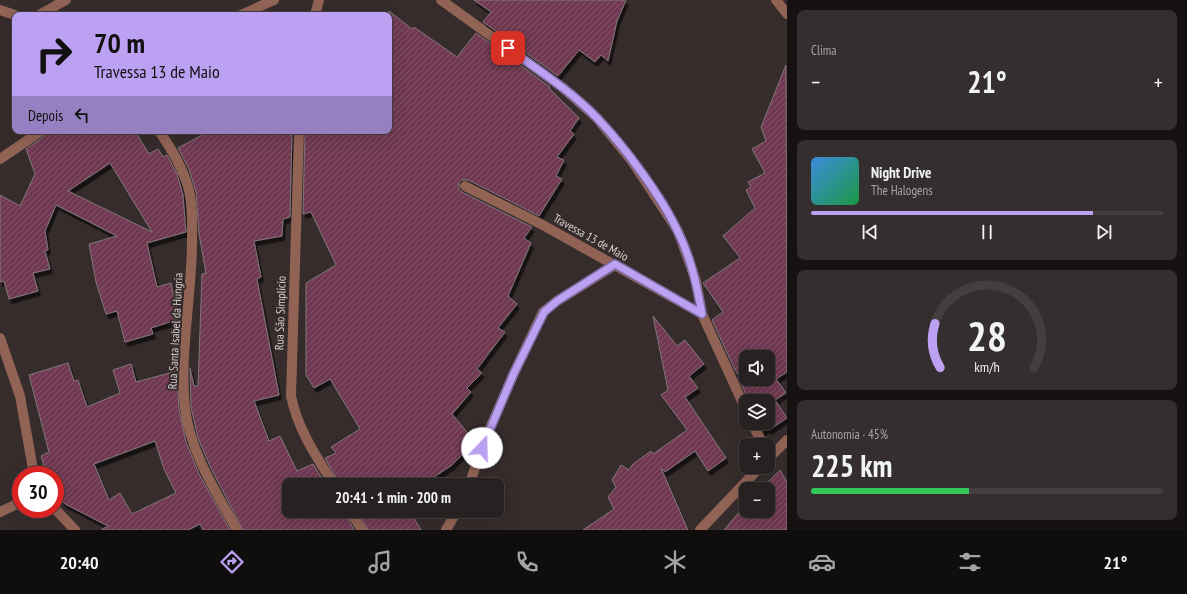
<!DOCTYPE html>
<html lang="pt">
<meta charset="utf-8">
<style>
:root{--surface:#282121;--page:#342e2e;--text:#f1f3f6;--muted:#a5a3a5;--line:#443e3f;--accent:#bca0f2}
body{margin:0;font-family:"PT Sans Narrow",sans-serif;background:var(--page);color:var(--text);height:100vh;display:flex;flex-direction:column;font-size:15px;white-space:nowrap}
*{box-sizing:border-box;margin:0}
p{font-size:13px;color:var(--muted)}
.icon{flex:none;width:22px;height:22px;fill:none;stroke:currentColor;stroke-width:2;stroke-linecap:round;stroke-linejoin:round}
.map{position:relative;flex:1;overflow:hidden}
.sheet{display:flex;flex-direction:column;gap:10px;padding:10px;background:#161212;width:400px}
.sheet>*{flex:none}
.top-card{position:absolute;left:12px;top:12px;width:380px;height:122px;border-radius:8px;box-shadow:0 4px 16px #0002,0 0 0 1px var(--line);background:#bca0f2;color:#111;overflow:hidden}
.tools{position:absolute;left:739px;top:350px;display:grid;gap:8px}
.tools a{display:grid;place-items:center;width:36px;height:36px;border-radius:8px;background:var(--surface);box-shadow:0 4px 16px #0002,0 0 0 1px var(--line);font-size:20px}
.speed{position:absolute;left:12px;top:466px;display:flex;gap:8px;font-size:20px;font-weight:700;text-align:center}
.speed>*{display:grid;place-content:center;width:52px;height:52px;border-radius:50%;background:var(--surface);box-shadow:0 4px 16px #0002,0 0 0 1px var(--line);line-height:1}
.speed .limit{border:6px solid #d22;background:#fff;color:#111}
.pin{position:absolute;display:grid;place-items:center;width:34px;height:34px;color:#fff;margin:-17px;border-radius:8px;box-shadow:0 2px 6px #0006}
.me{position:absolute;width:44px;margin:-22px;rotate:21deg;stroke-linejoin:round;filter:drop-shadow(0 0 3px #0008)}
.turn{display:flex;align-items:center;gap:14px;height:84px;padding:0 16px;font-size:18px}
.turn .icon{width:52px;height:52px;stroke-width:2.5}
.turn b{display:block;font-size:28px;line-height:34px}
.then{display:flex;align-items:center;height:38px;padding:0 16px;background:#0003;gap:8px;font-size:15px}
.big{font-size:30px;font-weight:600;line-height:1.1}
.sheet .tile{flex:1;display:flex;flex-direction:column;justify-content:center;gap:6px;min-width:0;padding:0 14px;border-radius:8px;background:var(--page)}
.sheet .dial{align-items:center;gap:0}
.dial svg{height:104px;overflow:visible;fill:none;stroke:var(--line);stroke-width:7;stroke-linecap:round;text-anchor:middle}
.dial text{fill:var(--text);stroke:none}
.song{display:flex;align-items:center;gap:12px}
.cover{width:48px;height:48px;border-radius:6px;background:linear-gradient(135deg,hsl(210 70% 55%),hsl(140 70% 35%))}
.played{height:4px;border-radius:2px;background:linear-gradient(90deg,var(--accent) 80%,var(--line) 80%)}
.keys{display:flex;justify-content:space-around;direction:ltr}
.heat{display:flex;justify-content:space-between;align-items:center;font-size:22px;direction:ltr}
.charge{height:6px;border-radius:3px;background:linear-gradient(90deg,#34c759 45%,var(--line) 0)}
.trip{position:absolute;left:282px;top:478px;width:222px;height:40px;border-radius:8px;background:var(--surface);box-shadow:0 4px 16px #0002,0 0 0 1px var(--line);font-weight:600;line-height:40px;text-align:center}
.menu{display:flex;height:64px;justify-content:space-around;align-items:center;background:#100d0d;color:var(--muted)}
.menu .icon{width:28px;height:28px}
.menu .on{color:var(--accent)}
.menu b{font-size:18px;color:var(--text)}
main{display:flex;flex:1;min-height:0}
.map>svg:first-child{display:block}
.building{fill:url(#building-hatch);stroke:#82767b;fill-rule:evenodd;filter:url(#shadow)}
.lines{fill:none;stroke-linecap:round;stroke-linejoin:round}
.minor{stroke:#916355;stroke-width:10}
.route-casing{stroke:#7a689d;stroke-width:10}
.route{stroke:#bca0f2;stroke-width:7}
.labels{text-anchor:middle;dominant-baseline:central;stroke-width:4;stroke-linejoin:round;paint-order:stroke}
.street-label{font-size:12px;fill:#d8d1d1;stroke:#362c2c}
</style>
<main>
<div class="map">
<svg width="787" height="530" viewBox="0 0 787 530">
<defs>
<pattern id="building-hatch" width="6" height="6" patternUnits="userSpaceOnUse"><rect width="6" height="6" fill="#6f3951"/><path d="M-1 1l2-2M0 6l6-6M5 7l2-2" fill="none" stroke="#835569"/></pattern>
<filter id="shadow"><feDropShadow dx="2.5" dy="4.5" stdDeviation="0" flood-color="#0009"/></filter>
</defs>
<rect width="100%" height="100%" fill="#362c2c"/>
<path class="building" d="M474,0h152l-9,21 -9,40 -7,-6 -6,7 -16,-12 -21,26 -75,-54 8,-10z
M389,11l23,18 2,-2 43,30 19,-24 74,54 -1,1 30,30 -9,13 4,3 -17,23 7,3 -8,16 6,3 -23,37 -71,-36h-6l-3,3v6l3,3 70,35 -8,11 7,5 -23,53 9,8 -19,24 7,4 -28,37 5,4 -15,15 4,4 -19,22 23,28 -23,23 -30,20h-82l-15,-27 11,-5 -5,-6 29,-18 -30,-50 -16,9 -8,-13v-92l30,-18 -25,-53 -8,2 2,-83h84z
M786,65l1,307 -11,7 10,14 -11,7 12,18 -18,12 -2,-2 -4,3 -4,-8h9v-22h-19l-8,-18 2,-2 -8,-11 -23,-50 11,-8 -20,-29 37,-25 -17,-22 32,-28 -9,-18 5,-3 -3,-5 17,-9 -13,-24 14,-8 -5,-14zM746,357h22v22h-22z
M47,131h88l14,23 9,-5 5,8 4,-2 10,19 6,21 3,37 -39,11 10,44 14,-4 8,36 -28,9 2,6 -28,8 -8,-31 -11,3 -10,-32 -7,-38 28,-8 -61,-31 -11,26 3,19 -3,1 5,18 -17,4 5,18 -29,8 -5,-18 -4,1v-87l20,11 15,-32 -9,-25 19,-13zM110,163l42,69 -84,-41z
M210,131h82l-2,86 -7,2 -1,17 -28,5 7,36 -4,2 22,116 -25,6 15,40 11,-5 17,35 16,-7 13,21h-37v26h55l10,19h-111l-32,-62 -13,-30 -7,-31 -1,-39 4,18h4l4,-112 4,-1 -7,-39 -3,-42 -7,-23 -11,-21z
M653,316l24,30 8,-6 19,24 -15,12 9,12 -13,9 41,61 -18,13 -13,-20 -30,21 -4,-4 27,62h-105l31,-21 -6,-12 8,-10 -4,-7 9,-15 8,5 3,-5 19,-14 2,3 34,-24 -26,-35 7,-5z
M68,363l6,18 4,-1 9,27 33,-14 -7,-23 18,-6 5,18 41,-11 2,38 7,33 13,32 31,56h-27l-3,-6 -12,6h-87l7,-4 -43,-22 -10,-11v-18h-8l-6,-19 8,-4 -20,-77zM155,441l9,28 12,24 -44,21 -12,-21 -11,7 -15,-36z
M780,470l7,12v48h-63l22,-26v7h22v-22h-7z
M358,511h52l11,19h-53z"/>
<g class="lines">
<path class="minor" d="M441,0l121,87 35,31 35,43 46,70 18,50 6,33 44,96
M776,0l11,14
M0,10l15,5
M39,15l27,-15
M241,15l33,-15
M315,15l4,-15
M159,131c12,17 23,35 29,56 5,17 4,37 4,54 0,54 -13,114 -7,167 5,44 31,84 52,122
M299,131l-8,265c7,34 25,60 43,89
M0,159l41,-28
M465,186l76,38 161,90
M0,338l20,58 14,79
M752,423l11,22
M768,459l19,-19
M469,485l18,-50 27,-62 29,-61 14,-11 58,-36
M55,509l20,21
M350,511l12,19
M0,512l21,-10
M446,530l11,-19
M700,530l60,-63"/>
</g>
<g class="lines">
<defs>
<path id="route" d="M482,448l32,-75 30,-61 13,-11 58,-37 87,50c-5,-28 -11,-56 -24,-82 -16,-35 -54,-86 -81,-114 -26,-27 -59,-48 -89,-70"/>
</defs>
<use href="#route" class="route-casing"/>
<use href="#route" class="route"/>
</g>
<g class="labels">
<g class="street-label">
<text transform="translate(591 237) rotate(29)">Travessa 13 de Maio</text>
<text transform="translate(280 313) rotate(-88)">Rua São Simplício</text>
<text transform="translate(175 331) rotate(-87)">Rua Santa Isabel da Hungria</text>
</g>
</g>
</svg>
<div class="tools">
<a><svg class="icon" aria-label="sound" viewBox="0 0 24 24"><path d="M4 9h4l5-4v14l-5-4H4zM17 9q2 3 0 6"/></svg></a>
<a><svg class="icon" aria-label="layers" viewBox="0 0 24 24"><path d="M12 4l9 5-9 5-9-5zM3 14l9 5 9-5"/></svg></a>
<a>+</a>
<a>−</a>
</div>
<div class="speed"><div class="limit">30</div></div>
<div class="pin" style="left:508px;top:48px;background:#d93025"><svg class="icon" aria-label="arrive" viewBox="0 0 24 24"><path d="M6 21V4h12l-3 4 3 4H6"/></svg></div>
<svg class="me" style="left:482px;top:448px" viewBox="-20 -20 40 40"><circle r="19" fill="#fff"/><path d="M0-13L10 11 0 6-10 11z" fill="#bca0f2"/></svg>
<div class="trip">20:41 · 1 min · 200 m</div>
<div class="top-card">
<div class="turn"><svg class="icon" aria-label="right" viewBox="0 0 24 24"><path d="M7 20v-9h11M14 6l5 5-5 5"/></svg><div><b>70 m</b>Travessa 13 de Maio</div></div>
<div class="then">Depois<svg class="icon" aria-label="left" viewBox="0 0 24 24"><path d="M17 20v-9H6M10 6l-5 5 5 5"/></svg></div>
</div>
</div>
<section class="sheet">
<div class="tile"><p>Clima</p>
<div class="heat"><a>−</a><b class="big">21°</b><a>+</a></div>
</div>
<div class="tile">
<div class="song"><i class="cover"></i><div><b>Night Drive</b><p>The Halogens</p></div></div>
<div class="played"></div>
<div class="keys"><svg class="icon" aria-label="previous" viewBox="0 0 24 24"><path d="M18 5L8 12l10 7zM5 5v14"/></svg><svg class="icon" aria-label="pause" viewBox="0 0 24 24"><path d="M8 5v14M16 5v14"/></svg><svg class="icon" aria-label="next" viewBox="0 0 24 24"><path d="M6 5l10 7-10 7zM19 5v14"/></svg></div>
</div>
<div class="tile dial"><svg viewBox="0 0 100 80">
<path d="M14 69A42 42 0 1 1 86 69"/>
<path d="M14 69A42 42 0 0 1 10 35" stroke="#bca0f2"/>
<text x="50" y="56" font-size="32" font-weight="700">28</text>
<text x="50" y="72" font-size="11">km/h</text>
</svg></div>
<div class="tile"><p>Autonomia · 45%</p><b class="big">225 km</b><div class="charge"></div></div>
</section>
</main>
<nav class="menu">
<b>20:40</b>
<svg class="icon on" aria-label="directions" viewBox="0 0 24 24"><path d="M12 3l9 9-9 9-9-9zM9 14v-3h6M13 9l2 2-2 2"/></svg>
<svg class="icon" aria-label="music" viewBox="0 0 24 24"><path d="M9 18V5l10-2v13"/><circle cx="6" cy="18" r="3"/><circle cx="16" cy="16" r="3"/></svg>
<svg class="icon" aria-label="phone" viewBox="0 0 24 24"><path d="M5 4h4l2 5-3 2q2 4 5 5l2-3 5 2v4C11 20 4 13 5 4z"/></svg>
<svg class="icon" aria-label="climate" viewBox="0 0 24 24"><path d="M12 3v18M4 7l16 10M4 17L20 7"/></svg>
<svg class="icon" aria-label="car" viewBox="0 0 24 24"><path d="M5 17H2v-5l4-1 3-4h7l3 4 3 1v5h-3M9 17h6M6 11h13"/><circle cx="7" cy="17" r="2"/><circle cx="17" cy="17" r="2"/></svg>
<svg class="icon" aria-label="filters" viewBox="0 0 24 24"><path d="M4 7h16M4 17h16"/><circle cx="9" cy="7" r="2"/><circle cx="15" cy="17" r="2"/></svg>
<b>21°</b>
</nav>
